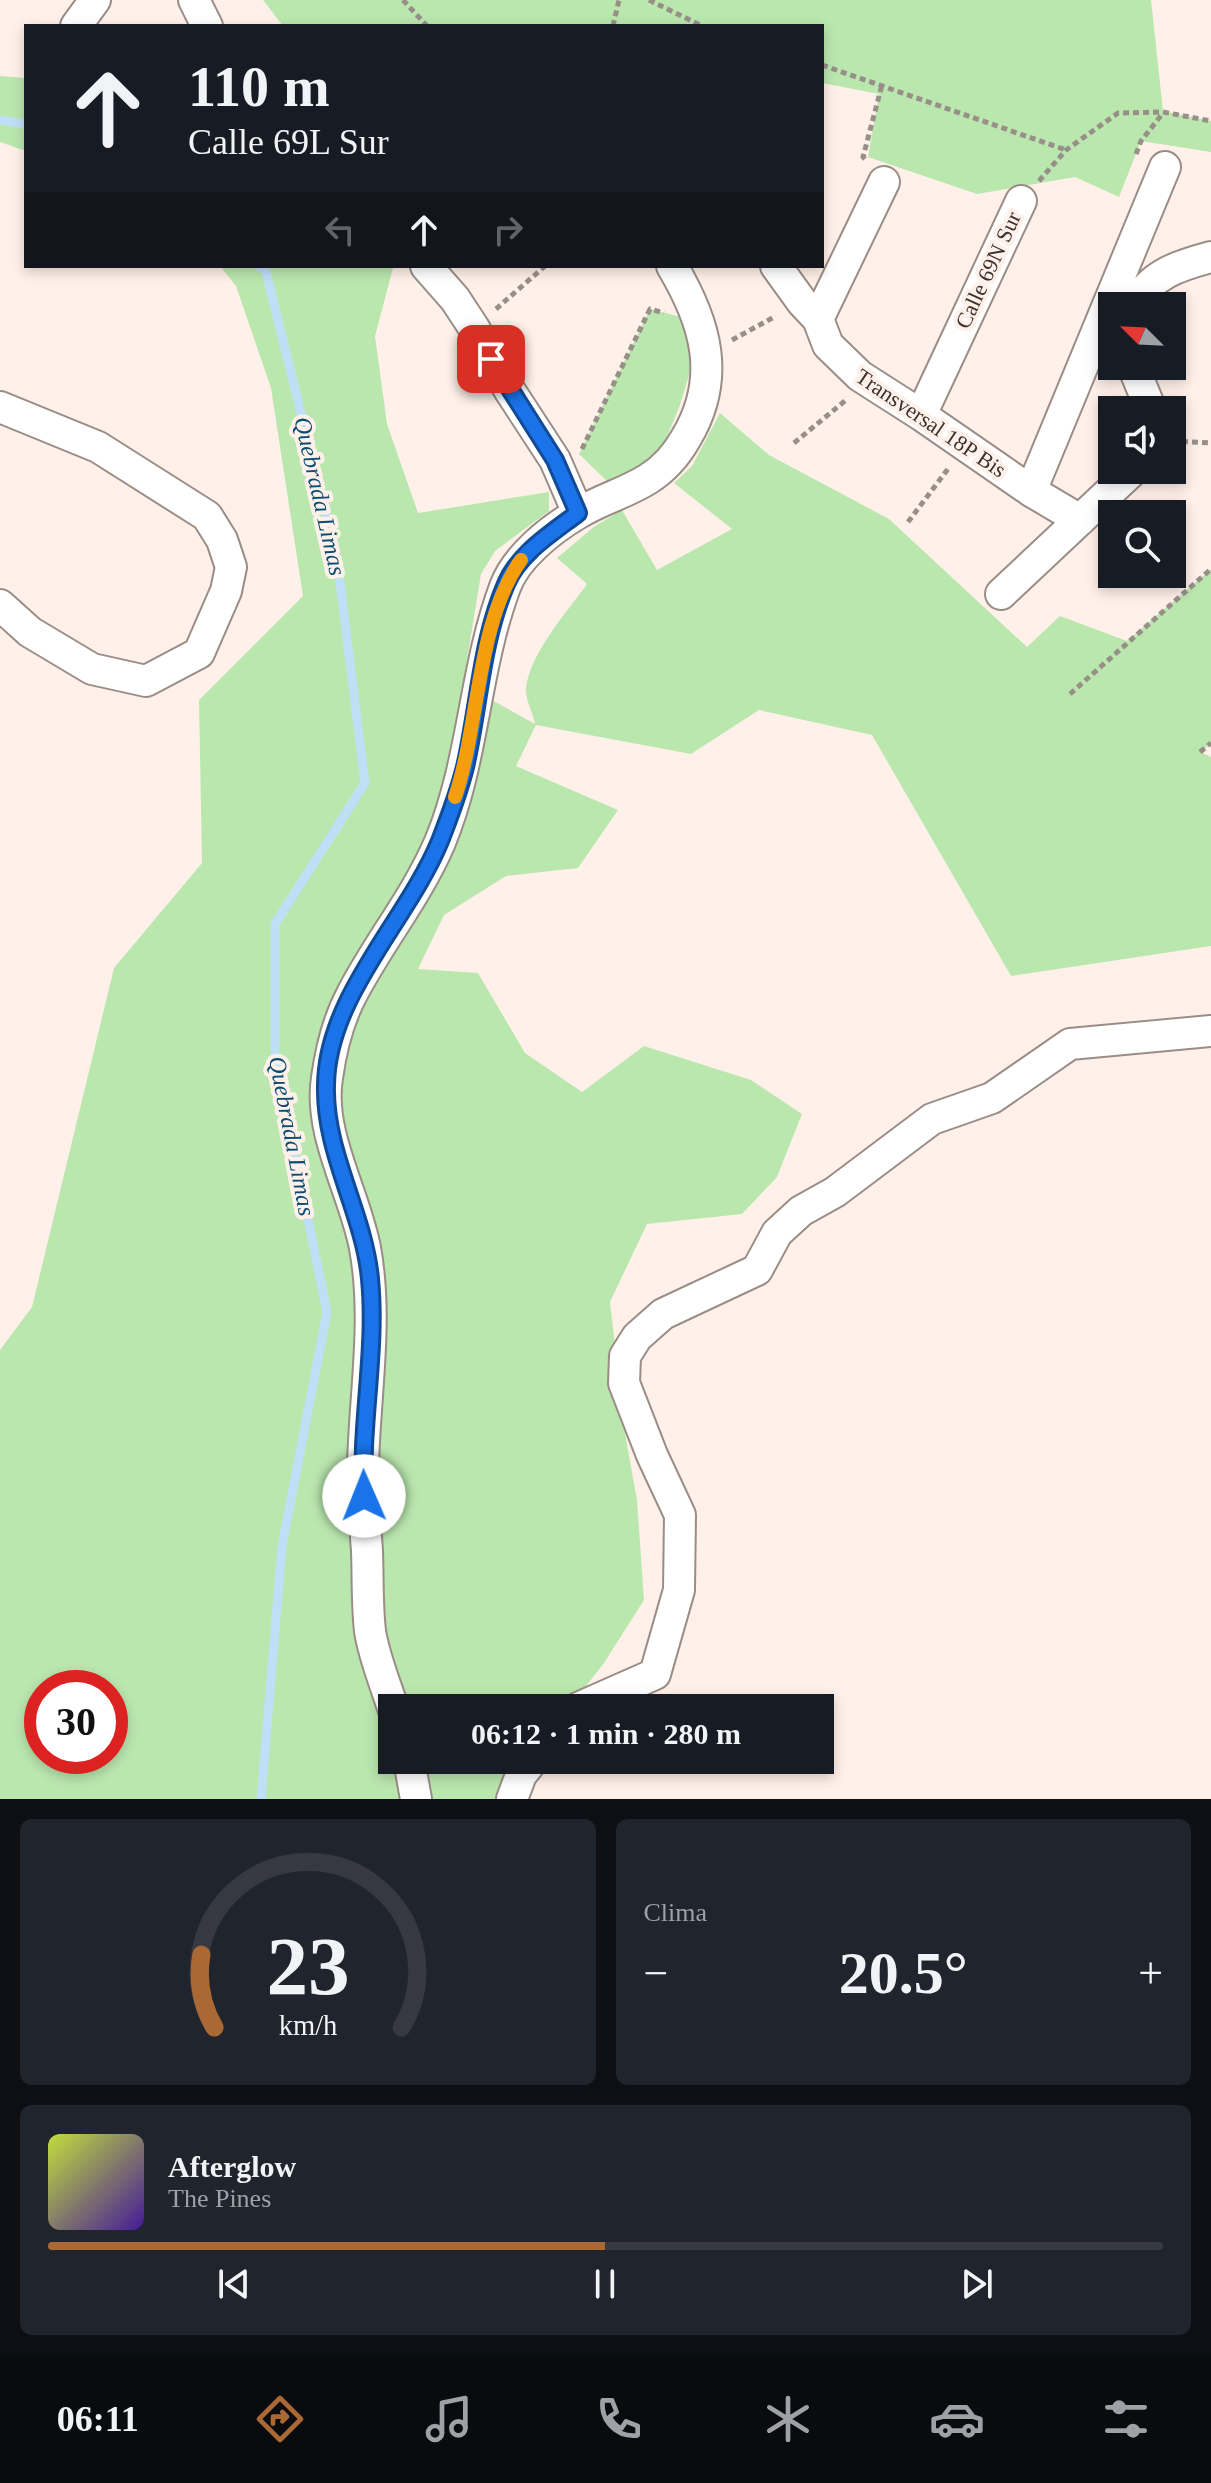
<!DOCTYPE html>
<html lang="es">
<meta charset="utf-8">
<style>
:root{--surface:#171b24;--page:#20242c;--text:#f1f3f6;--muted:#9ea1a6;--line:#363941;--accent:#aa6835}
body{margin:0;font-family:Georgia,serif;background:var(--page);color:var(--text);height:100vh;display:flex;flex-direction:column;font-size:30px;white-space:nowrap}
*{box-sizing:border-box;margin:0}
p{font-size:26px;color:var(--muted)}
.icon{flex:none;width:44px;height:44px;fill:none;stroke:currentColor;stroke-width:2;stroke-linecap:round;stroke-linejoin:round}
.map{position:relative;height:1799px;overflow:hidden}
.panel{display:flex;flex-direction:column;gap:20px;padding:20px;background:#0d0f14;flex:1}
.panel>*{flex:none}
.banner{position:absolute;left:24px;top:24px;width:800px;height:244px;border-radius:0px;box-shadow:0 4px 12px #0003;background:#171b24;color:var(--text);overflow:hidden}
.needle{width:52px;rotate:294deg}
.tools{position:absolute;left:1098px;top:292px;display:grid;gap:16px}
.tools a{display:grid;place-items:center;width:88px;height:88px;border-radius:0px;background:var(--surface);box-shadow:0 4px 12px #0003;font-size:40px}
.speed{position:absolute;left:24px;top:1670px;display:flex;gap:16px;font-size:40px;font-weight:700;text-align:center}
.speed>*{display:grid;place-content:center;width:104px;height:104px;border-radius:50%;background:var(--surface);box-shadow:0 4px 12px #0003;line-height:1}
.speed .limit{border:12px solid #d22;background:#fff;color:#111}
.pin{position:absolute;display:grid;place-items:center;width:68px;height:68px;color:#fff;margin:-34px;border-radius:16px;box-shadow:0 4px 12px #0006}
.me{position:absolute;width:88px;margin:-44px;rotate:359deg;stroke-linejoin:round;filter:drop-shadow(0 0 6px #0008)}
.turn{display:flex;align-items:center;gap:28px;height:168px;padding:0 32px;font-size:36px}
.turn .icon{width:104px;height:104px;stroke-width:2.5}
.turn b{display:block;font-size:56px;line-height:68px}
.lanes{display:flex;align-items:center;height:76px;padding:0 32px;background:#0003;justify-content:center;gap:40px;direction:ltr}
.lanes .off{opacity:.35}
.big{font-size:60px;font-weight:600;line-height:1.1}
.panel .widget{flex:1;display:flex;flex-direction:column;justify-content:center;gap:12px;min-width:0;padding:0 28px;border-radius:12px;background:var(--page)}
.panel .dial{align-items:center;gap:0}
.dial svg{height:208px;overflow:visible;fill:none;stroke:var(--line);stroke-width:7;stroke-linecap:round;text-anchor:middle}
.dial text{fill:var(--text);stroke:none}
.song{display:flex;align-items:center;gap:24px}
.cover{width:96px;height:96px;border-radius:12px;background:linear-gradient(135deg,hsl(70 70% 55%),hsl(260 70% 35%))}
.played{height:8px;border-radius:4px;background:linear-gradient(90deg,var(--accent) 50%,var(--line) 50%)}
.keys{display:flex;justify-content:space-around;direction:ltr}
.heat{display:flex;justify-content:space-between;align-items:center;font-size:44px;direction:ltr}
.panel .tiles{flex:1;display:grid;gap:20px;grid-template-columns:1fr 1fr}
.widget:last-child{grid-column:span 2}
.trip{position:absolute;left:378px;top:1694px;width:456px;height:80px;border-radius:0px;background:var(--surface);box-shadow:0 4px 12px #0003;font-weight:600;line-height:80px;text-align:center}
.menu{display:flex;height:128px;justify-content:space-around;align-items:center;background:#090b0e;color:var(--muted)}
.menu .icon{width:56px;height:56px}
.menu .active{color:var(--accent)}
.menu b{font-size:36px;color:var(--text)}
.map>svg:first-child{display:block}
.green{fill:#bae7ae;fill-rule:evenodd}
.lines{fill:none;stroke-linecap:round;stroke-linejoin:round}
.stream{stroke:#bfdff7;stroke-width:9}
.minor-casing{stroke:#9a8d86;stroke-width:34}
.path{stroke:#988f89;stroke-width:5;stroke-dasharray:6 4;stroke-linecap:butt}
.minor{stroke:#fff;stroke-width:30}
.route-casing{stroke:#114b97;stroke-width:20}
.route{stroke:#1a73e8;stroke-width:14}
.slow{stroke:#f59e0b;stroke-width:14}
.labels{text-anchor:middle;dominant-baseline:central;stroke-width:8;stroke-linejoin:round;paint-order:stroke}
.street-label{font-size:22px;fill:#383330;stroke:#fff1e9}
.water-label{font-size:24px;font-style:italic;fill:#094d73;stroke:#fff1e9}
</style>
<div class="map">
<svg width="1211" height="1799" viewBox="0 0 1211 1799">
<rect width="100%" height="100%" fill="#fff1e9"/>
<path class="green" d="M263,0h888l12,111 48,10v31l-70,-11 -22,56 -44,-20 -98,17 -109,-37 11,-63 -57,-11v-57h-539z
M0,76l26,2v73l-26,-9z
M220,266l173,2 -18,68 12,88 31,89 131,-21v19l-54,40 -14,23 -18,110 72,40c-2,-11 -10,-25 -9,-36 4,-35 41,-76 61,-104l-30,-26 38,-32 27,-16 35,60 75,-41 -58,-46 18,-17 28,-53 49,42 120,64 138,128 33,-31 67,25 84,-72v174l-10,9 10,5v189l-200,30 -139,-241 -113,-25 -68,44 -155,-29 -20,41 102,44 -40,58 -72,8 -62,39 -26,54 60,4 47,80 57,39 62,-46 107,34 51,34 -25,63 -35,37 -95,10 -37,78 16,137 11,61 7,100 -40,63 -35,45h-177v52h136l-12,39h-516v-449l32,-43 82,-339 88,-105 -3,-163 104,-104 -32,-208 -35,-102zM42,1688h68v68h-68z
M650,309l35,9 9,41 -14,46 -16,39 -24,21 -31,18 -30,-29z"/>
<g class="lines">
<path class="stream" d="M0,120l26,4
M259,266l7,6 71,286 28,225 -90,141v134l52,254 -45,234 -21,253"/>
<defs>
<path id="minor" d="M194,0l13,26
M76,26l19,-26
M426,266l29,33 19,29 36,63 45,69 23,53
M776,266l26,36 16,17 10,26 32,31 61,39 110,76 49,29
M1135,306c14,-32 46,-41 76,-49
M818,319l66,-137
M1133,366l18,44
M0,407l98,40 109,69 15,24 9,27 -5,24 -27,62 -53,28 -54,-12 -62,-37 -30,-27
M921,415l100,-214
M1031,491l134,-324
M1001,594l132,-124
M393,1708c-8,-25 -19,-51 -23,-77 -3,-26 -2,-53 -3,-80 -2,-29 -5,-58 -4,-87 2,-72 15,-145 2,-216 -10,-54 -47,-114 -38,-170 4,-29 11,-58 25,-84 27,-52 65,-98 88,-152 34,-82 34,-172 65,-255 11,-30 45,-57 72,-73 22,-14 49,-21 71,-35 16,-10 29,-25 38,-41 36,-60 20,-115 -14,-172
M578,1708l77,-34 24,-84 1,-75 -28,-60 -28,-72 1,-27 12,-19 26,-23 94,-44 20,-37 24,-22 34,-19 97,-73 60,-21 78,-54 141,-13
M409,1760l7,39
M512,1799l9,-24 12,-15"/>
</defs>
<use href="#minor" class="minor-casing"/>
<path class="path" d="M403,0l24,26
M649,0l53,26
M613,26l6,-26
M822,65l244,85
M1136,154l5,-13 22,-28
M865,159l-2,-2 19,-72
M1039,181l27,-31 52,-37 45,-1 48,9
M496,309l49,-43
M732,340l44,-24
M1172,441l39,2
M794,443l52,-43
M582,449l68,-140 14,4
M908,522l40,-53
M1070,694l141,-125
M1200,752l11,-9"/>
<use href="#minor" class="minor"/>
</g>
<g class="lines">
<defs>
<path id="route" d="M364,1496c-4,-72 13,-145 6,-217 -6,-66 -46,-126 -44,-194 1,-89 81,-164 114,-244 9,-23 19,-50 25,-74 14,-61 16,-125 41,-183 13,-31 46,-51 72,-71l-23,-53 -64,-101"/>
</defs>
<use href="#route" class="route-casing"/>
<use href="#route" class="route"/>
<path class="slow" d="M455,797c25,-74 21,-174 66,-237"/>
</g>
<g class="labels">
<g class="street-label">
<text transform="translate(988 270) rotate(-65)">Calle 69N Sur</text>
<text transform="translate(931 423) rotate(34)">Transversal 18P Bis</text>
</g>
<g class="water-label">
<text transform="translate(320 496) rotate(77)">Quebrada Limas</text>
<text transform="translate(292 1136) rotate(79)">Quebrada Limas</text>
</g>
</g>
</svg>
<div class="tools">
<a><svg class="needle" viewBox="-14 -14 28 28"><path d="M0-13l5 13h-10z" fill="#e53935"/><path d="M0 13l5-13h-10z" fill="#9ea1a6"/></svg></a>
<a><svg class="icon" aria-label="sound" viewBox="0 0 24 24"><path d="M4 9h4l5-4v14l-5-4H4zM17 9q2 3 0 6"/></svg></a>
<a><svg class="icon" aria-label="search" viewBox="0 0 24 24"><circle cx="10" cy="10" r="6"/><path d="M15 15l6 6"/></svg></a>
</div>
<div class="speed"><div class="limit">30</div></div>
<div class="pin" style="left:491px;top:359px;background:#d93025"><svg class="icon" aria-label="arrive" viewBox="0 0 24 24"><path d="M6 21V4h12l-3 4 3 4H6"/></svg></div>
<svg class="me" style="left:364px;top:1496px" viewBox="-20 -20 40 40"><circle r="19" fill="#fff"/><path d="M0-13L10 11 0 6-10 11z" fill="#1a73e8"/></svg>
<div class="trip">06:12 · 1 min · 280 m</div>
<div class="banner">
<div class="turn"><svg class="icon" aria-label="ahead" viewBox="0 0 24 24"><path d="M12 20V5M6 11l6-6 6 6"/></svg><div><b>110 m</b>Calle 69L Sur</div></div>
<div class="lanes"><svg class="icon off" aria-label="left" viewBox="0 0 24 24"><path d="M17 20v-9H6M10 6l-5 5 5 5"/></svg><svg class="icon" aria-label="ahead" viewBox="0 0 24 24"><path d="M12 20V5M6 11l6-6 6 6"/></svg><svg class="icon off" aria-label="right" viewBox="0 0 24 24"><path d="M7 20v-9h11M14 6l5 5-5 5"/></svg></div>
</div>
</div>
<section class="panel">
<div class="tiles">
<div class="widget dial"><svg viewBox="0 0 100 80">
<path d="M14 69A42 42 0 1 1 86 69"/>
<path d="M14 69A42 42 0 0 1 9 41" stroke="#aa6835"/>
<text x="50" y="56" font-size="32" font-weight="700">23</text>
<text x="50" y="72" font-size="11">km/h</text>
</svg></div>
<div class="widget"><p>Clima</p>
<div class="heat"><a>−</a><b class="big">20.5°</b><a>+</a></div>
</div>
<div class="widget">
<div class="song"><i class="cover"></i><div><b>Afterglow</b><p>The Pines</p></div></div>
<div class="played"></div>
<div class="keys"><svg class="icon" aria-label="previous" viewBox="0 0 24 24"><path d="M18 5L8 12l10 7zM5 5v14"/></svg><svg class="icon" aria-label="pause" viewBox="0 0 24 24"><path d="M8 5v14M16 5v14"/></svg><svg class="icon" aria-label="next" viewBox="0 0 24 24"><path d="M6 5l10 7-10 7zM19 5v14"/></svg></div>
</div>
</div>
</section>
<nav class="menu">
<b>06:11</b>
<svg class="icon active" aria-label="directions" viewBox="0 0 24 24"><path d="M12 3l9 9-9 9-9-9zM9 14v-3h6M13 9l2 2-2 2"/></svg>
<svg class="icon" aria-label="music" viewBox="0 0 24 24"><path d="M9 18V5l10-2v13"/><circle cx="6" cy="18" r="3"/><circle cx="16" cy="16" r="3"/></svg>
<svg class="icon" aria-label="phone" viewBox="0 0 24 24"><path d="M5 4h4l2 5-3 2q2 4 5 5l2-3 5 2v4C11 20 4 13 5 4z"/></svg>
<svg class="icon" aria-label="climate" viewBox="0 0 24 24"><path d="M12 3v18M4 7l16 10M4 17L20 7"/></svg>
<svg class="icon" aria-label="car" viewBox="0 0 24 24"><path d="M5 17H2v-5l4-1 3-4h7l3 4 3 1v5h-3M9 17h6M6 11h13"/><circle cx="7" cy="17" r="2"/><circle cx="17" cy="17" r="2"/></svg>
<svg class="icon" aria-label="filters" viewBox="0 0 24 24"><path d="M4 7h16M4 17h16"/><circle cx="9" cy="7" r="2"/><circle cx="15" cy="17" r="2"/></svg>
</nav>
